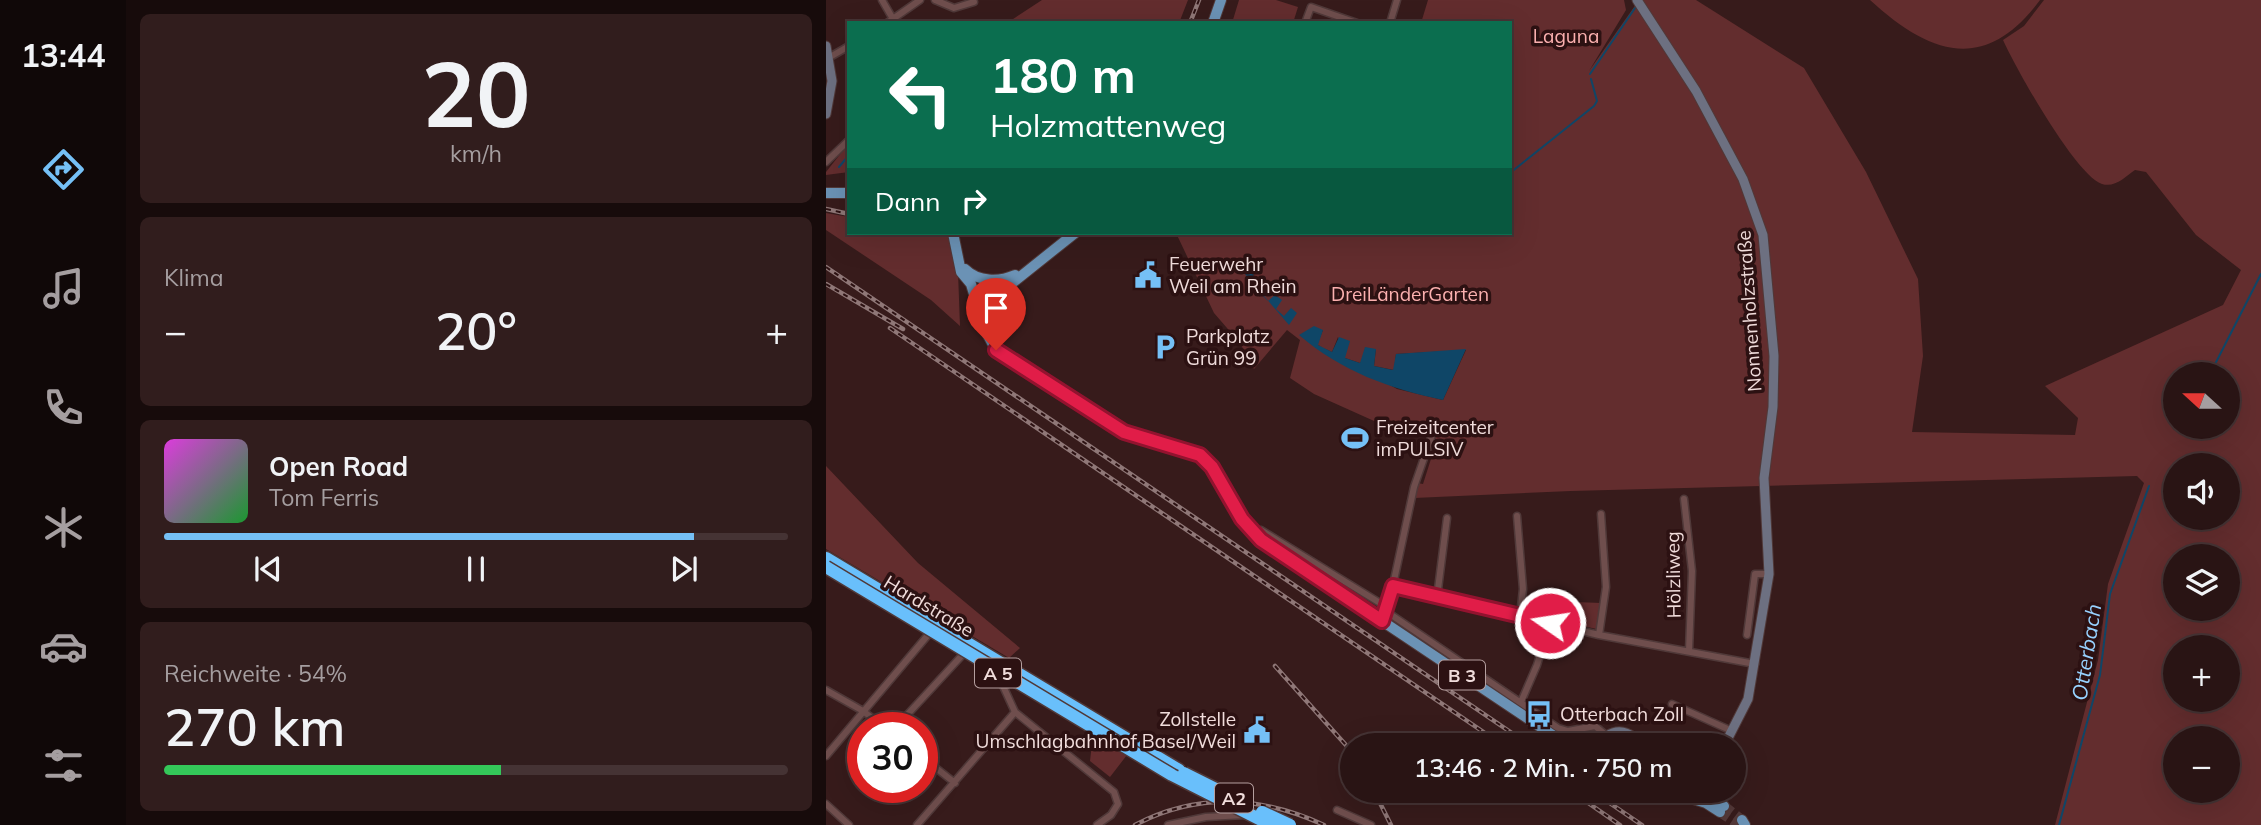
<!DOCTYPE html>
<html lang="de">
<meta charset="utf-8">
<style>
:root{--surface:#291414;--page:#311d1d;--text:#f1f3f6;--muted:#a59ea0;--line:#453334;--accent:#75c0f6}
body{margin:0;font-family:Mulish,sans-serif;background:var(--page);color:var(--text);height:100vh;display:flex;flex-direction:column;font-size:26px;white-space:nowrap}
*{box-sizing:border-box;margin:0}
p{font-size:23px;color:var(--muted)}
.icon{flex:none;width:38px;height:38px;fill:none;stroke:currentColor;stroke-width:2;stroke-linecap:round;stroke-linejoin:round}
.map{position:relative;flex:1;overflow:hidden}
.side{display:flex;flex-direction:column;gap:14px;padding:14px;background:#170b0b;width:700px}
.side>*{flex:none}
.hud{position:absolute;left:21px;top:21px;width:665px;height:214px;border-radius:0px;box-shadow:0 7px 28px #0002,0 0 0 2px var(--line);background:#0b6e4f;color:#fff;overflow:hidden}
.needle{width:46px;rotate:291deg}
.tools{position:absolute;left:1337px;top:362px;display:grid;gap:14px}
.tools a{display:grid;place-items:center;width:77px;height:77px;border-radius:50%;background:var(--surface);box-shadow:0 7px 28px #0002,0 0 0 2px var(--line);font-size:35px}
.speed{position:absolute;left:21px;top:712px;display:flex;gap:14px;font-size:35px;font-weight:700;text-align:center}
.speed>*{display:grid;place-content:center;width:91px;height:91px;border-radius:50%;background:var(--surface);box-shadow:0 7px 28px #0002,0 0 0 2px var(--line);line-height:1}
.speed .limit{border:10px solid #d22;background:#fff;color:#111}
.pin{position:absolute;display:grid;place-items:center;width:60px;height:60px;color:#fff;margin:-72px -30px;border-radius:50% 50% 50% 0;rotate:-45deg;box-shadow:0 0 7px #0007}
.pin .icon{rotate:45deg}
.me{position:absolute;width:77px;margin:-38px;rotate:283deg;stroke-linejoin:round;filter:drop-shadow(0 0 5px #0008)}
.turn{display:flex;align-items:center;gap:24px;height:147px;padding:0 28px;font-size:32px}
.turn .icon{width:91px;height:91px;stroke-width:2.5}
.turn b{display:block;font-size:49px;line-height:60px}
.then{display:flex;align-items:center;height:66px;padding:0 28px;background:#0003;gap:14px;font-size:26px}
.big{font-size:52px;font-weight:600;line-height:1.1}
.side .tile{flex:1;display:flex;flex-direction:column;justify-content:center;gap:10px;min-width:0;padding:0 24px;border-radius:10px;background:var(--page)}
.side .dial{align-items:center;gap:0}
.dial b{font-size:91px;line-height:1}
.song{display:flex;align-items:center;gap:21px}
.cover{width:84px;height:84px;border-radius:10px;background:linear-gradient(135deg,hsl(300 70% 55%),hsl(130 70% 35%))}
.played{height:7px;border-radius:4px;background:linear-gradient(90deg,var(--accent) 85%,var(--line) 85%)}
.keys{display:flex;justify-content:space-around;direction:ltr}
.heat{display:flex;justify-content:space-between;align-items:center;font-size:38px;direction:ltr}
.charge{height:10px;border-radius:5px;background:linear-gradient(90deg,#34c759 54%,var(--line) 0)}
.trip{position:absolute;left:514px;top:733px;width:406px;height:70px;border-radius:35px;background:var(--surface);box-shadow:0 7px 28px #0002,0 0 0 2px var(--line);font-weight:600;line-height:70px;text-align:center}
main{display:flex;flex:1;min-height:0}
.tabs{display:flex;flex-direction:column;width:126px;justify-content:space-around;align-items:center;background:#100808;color:var(--muted)}
.tabs .icon{width:49px;height:49px}
.tabs .active{color:var(--accent)}
.tabs b{font-size:32px;color:var(--text)}
.map>svg:first-child{display:block}
.green{fill:#632d2e;fill-rule:evenodd}
.water{fill:#0f4667}
.lines{fill:none;stroke-linecap:round;stroke-linejoin:round}
.stream{stroke:#0f4667;stroke-width:2}
.primary-tunnel{stroke:#533838;stroke-width:10;stroke-dasharray:10 5;stroke-linecap:butt}
.street-casing{stroke:#503939;stroke-width:9}
.secondary-casing{stroke:#503939;stroke-width:11}
.primary-casing{stroke:#503939;stroke-width:12}
.highway-casing{stroke:#503939;stroke-width:15}
.street{stroke:#6f4e4d;stroke-width:6}
.secondary{stroke:#6d7081;stroke-width:9}
.primary{stroke:#6b92b5;stroke-width:10}
.highway{stroke:#69bffb;stroke-width:12}
.rail-casing{stroke:#8f7777;stroke-width:4.5}
.rail{stroke:#2c1112;stroke-width:2;stroke-dasharray:5;stroke-linecap:butt}
.highway-bridge-casing{stroke:#503939;stroke-width:15;stroke-linecap:butt}
.highway-bridge{stroke:#69bffb;stroke-width:12}
.route-casing{stroke:#92132f;stroke-width:18}
.route{stroke:#e11d48;stroke-width:12}
.labels{text-anchor:middle;dominant-baseline:central;stroke-width:7;stroke-linejoin:round;paint-order:stroke}
.shield{fill:#2c1112;stroke:#b59f9f;stroke-width:2}
.shield-label{font-size:18px;font-weight:bold;fill:#f0dcdb}
.park-label{font-size:19px;fill:#fbb0af;stroke:#2c1112}
.poi-label{font-size:19px;fill:#f0dcdb;stroke:#2c1112;text-anchor:start}
.street-label{font-size:19px;fill:#f0dcdb;stroke:#2c1112}
.water-label{font-size:21px;font-style:italic;fill:#97d2ff;stroke:#2c1112}
</style>
<main>
<nav class="tabs">
<b>13:44</b>
<svg class="icon active" aria-label="directions" viewBox="0 0 24 24"><path d="M12 3l9 9-9 9-9-9zM9 14v-3h6M13 9l2 2-2 2"/></svg>
<svg class="icon" aria-label="music" viewBox="0 0 24 24"><path d="M9 18V5l10-2v13"/><circle cx="6" cy="18" r="3"/><circle cx="16" cy="16" r="3"/></svg>
<svg class="icon" aria-label="phone" viewBox="0 0 24 24"><path d="M5 4h4l2 5-3 2q2 4 5 5l2-3 5 2v4C11 20 4 13 5 4z"/></svg>
<svg class="icon" aria-label="climate" viewBox="0 0 24 24"><path d="M12 3v18M4 7l16 10M4 17L20 7"/></svg>
<svg class="icon" aria-label="car" viewBox="0 0 24 24"><path d="M5 17H2v-5l4-1 3-4h7l3 4 3 1v5h-3M9 17h6M6 11h13"/><circle cx="7" cy="17" r="2"/><circle cx="17" cy="17" r="2"/></svg>
<svg class="icon" aria-label="filters" viewBox="0 0 24 24"><path d="M4 7h16M4 17h16"/><circle cx="9" cy="7" r="2"/><circle cx="15" cy="17" r="2"/></svg>
</nav>
<section class="side">
<div class="tile dial"><b>20</b><p>km/h</p></div>
<div class="tile"><p>Klima</p>
<div class="heat"><a>−</a><b class="big">20°</b><a>+</a></div>
</div>
<div class="tile">
<div class="song"><i class="cover"></i><div><b>Open Road</b><p>Tom Ferris</p></div></div>
<div class="played"></div>
<div class="keys"><svg class="icon" aria-label="previous" viewBox="0 0 24 24"><path d="M18 5L8 12l10 7zM5 5v14"/></svg><svg class="icon" aria-label="pause" viewBox="0 0 24 24"><path d="M8 5v14M16 5v14"/></svg><svg class="icon" aria-label="next" viewBox="0 0 24 24"><path d="M6 5l10 7-10 7zM19 5v14"/></svg></div>
</div>
<div class="tile"><p>Reichweite · 54%</p><b class="big">270 km</b><div class="charge"></div></div>
</section>
<div class="map">
<svg width="1435" height="825" viewBox="0 0 1435 825">
<rect width="100%" height="100%" fill="#371b1b"/>
<path class="green" d="M216,0h146l-9,23h-172z
M413,0h37l22,7 -5,16h-61z
M602,0h196l2,10 -37,61 50,-71h57l108,68 62,104 52,107 5,77 -11,76 163,3 3,-17 -33,-32 178,-81 18,-35 -45,-35 -50,-63 -11,-2c-10,7 -20,18 -33,14 -26,-8 -87,-117 -99,-144l21,-14 20,-26h217v825h-206l43,-165 10,-76 36,-101 -7,-7 -566,15 -157,7 4,-15 5,1 14,-44 -5,-5 -49,-10 -69,-31 -24,-16 10,-38 -13,-10 -33,39 -14,-26 -26,-30 -38,-80h334v-210h-89zM497,330l-6,15 15,7 6,-15 7,21 15,5 16,-14 -2,17 20,4 2,-16 70,-4 -23,50 -46,-11 -97,-54zM1349,374h53v53h-53zM1349,466h53v52h-53zM1349,556h53v53h-53zM1349,648h53v52h-53zM1349,738h53v53h-53z
M1044,0h170c-55,75 -111,54 -170,0z
M23,143v29l-23,3v-3z
M0,213l23,4v16h101l8,39 2,54 -29,-26 -105,-70z
M0,466l92,97 102,85 -11,10 -183,-109z
M699,600l76,3 -4,26 -72,-15z
M267,735l34,20 -17,22 -20,-16z"/>
<path class="water" d="M424,270l4,5 -4,4 5,7 6,-5 6,7 -6,6 7,7 7,-6 7,5 -6,9 8,7 7,-8 6,5 -8,12 -44,-51z
M488,326l9,4 -5,15 14,7 7,-15 11,4 -5,17 15,5 5,-16 11,2 -2,17 19,4 3,-16 70,-5 -23,51c-53,-11 -102,-29 -144,-65z"/>
<g class="lines">
<path class="stream" d="M764,74l45,-66
M22,131l1,-2
M13,167l10,-12
M684,173l84,-67 3,-5 -6,-22
M1384,374l51,-100
M1233,825l41,-150 10,-81 39,-108"/>
<path class="primary-tunnel" d="M898,806l18,14
M894,812l19,13"/>
<defs>
<path id="street" d="M56,0l11,19
M109,0l19,8 20,-6
M61,23l33,-23
M479,23l6,-16 46,16
M564,23l7,-23
M4,57l19,-11
M0,162l23,-22
M858,499l8,72 -3,80
M691,516l6,73 -3,27
M435,530l119,73 7,9 171,116 10,3 27,-5 12,10
M567,586l206,49 156,29
M611,597l10,-79
M561,613l27,-126 18,-52
M773,635l7,-48 -5,-73
M921,635l8,-61h14
M172,675l17,37 99,80 4,12 -7,11 -14,10
M0,690l37,21 22,17
M695,702l16,-37 13,-42
M846,704l60,27
M69,728l72,-78
M0,756l107,-127
M96,757l33,26
M0,804l23,21
M511,810l34,15
M91,825l98,-113
M342,825l38,-8 39,-2"/>
<path id="secondary" d="M811,0l59,91 47,88 20,56 11,121 -1,51 -9,71 5,96 -21,125 -24,47
M0,46l6,35 -6,33
M776,746l5,-10c15,-10 26,0 38,10"/>
<path id="primary" d="M387,23l8,-23
M0,193h23
M127,233l8,39 10,12 13,44 12,22 128,82 76,23 12,12 30,52 19,21 308,206
M139,269c13,13 34,13 50,6
M153,306l8,3 11,-4 8,-17 69,-55
M736,737l35,9
M842,791l38,12 14,9
M871,791l27,15
M916,820l3,5"/>
<path id="highway" d="M0,558l353,212"/>
</defs>
<use href="#street" class="street-casing"/>
<use href="#secondary" class="secondary-casing"/>
<use href="#primary" class="primary-casing"/>
<use href="#highway" class="highway-casing"/>
<use href="#street" class="street"/>
<use href="#secondary" class="secondary"/>
<use href="#primary" class="primary"/>
<use href="#highway" class="highway"/>
<defs>
<path id="rail" d="M364,23l9,-23
M0,209l23,5
M0,267l705,479
M0,284l77,45
M64,328l614,418
M449,666l78,87
M548,791l17,34
M745,791l49,34
M766,791l50,34
M309,825c63,-33 126,-29 189,0"/>
</defs>
<use href="#rail" class="rail-casing"/>
<use href="#rail" class="rail"/>
<defs>
<path id="highway-bridge" d="M0,567l346,208 99,50
M358,773l40,20
M436,812l28,13"/>
</defs>
<use href="#highway-bridge" class="highway-bridge-casing"/>
<use href="#highway-bridge" class="highway-bridge"/>
</g>
<g class="lines">
<defs>
<path id="route" d="M170,350l128,82 76,23 12,12 30,52 19,21 121,81 11,-35 157,37"/>
</defs>
<use href="#route" class="route-casing"/>
<use href="#route" class="route"/>
</g>
<defs>
<symbol id="civic-bare" viewBox="-9 -9 18 18"><path d="M-.6-6.5H3V-4.5H.6V-3L4-1V1h2V6H-6V1h2V-1L-.6-3ZM-1.2 2.5V6h2.4V2.5Z" fill="#75c0f6" stroke="#2c1112" stroke-width="2.5" paint-order="stroke"/></symbol>
<symbol id="parking-bare" viewBox="-9 -9 18 18"><path d="M-3.5-5.5H1a3.5 3.5 0 0 1 0 7H-1V5.5H-3.5ZM-1-3.4V-.6H.8a1.4 1.4 0 0 0 0-2.8Z" fill="#75c0f6" stroke="#2c1112" stroke-width="2.5" paint-order="stroke"/></symbol>
<symbol id="stadium-bare" viewBox="-9 -9 18 18"><path d="M0-5a6.5 5 0 1 0 0 10a6.5 5 0 1 0 0-10ZM-3.5-1.8h7v3.6h-7Z" fill="#75c0f6" stroke="#2c1112" stroke-width="2.5" paint-order="stroke"/></symbol>
<symbol id="bus-bare" viewBox="-9 -9 18 18"><path d="M-5-6H5V4H4V6H2V4H-2V6H-4V4H-5ZM-3.5-4V0h7V-4ZM-3.5 1.2v1.5H-2V1.2ZM2 1.2v1.5H3.5V1.2Z" fill="#75c0f6" stroke="#2c1112" stroke-width="2.5" paint-order="stroke"/></symbol>
</defs>
<g fill-rule="evenodd">
<use href="#civic-bare" x="303" y="256" width="38" height="38"/>
<use href="#parking-bare" x="320" y="328" width="38" height="38"/>
<use href="#stadium-bare" x="510" y="419" width="38" height="38"/>
<use href="#bus-bare" x="694" y="695" width="38" height="38"/>
<use href="#civic-bare" x="412" y="711" width="38" height="38"/>
</g>
<g class="labels">
<g class="shield">
<rect x="149" y="658.5" width="46" height="29" rx="5"/>
<rect x="613" y="660.5" width="46" height="29" rx="5"/>
<rect x="389" y="783.5" width="38" height="29" rx="5"/>
</g>
<g class="shield-label">
<text x="172" y="673">A 5</text>
<text x="636" y="675">B 3</text>
<text x="408" y="798">A2</text>
</g>
<g class="park-label">
<text x="740" y="36">Laguna</text>
<text x="584" y="294">DreiLänderGarten</text>
</g>
<g class="poi-label">
<text x="343" y="264">Feuerwehr<tspan x="343" dy="22">Weil am Rhein</tspan></text>
<text x="360" y="336">Parkplatz<tspan x="360" dy="22">Grün 99</tspan></text>
<text x="550" y="427">Freizeitcenter<tspan x="550" dy="22">imPULSIV</tspan></text>
<text x="734" y="714">Otterbach Zoll</text>
<text x="410" y="719" text-anchor="end">Zollstelle<tspan x="410" dy="22">Umschlagbahnhof Basel/Weil</tspan></text>
</g>
<g class="street-label">
<text transform="translate(923 311) rotate(-94)">Nonnenholzstraße</text>
<text transform="translate(847 575) rotate(-91)">Hölzliweg</text>
<text transform="translate(103 606) rotate(31)">Hardstraße</text>
</g>
<g class="water-label">
<text transform="translate(1260 652) rotate(-81)">Otterbach</text>
</g>
</g>
</svg>
<div class="tools">
<a><svg class="needle" viewBox="-14 -14 28 28"><path d="M0-13l5 13h-10z" fill="#e53935"/><path d="M0 13l5-13h-10z" fill="#a59ea0"/></svg></a>
<a><svg class="icon" aria-label="sound" viewBox="0 0 24 24"><path d="M4 9h4l5-4v14l-5-4H4zM17 9q2 3 0 6"/></svg></a>
<a><svg class="icon" aria-label="layers" viewBox="0 0 24 24"><path d="M12 4l9 5-9 5-9-5zM3 14l9 5 9-5"/></svg></a>
<a>+</a>
<a>−</a>
</div>
<div class="speed"><div class="limit">30</div></div>
<div class="pin" style="left:170px;top:350px;background:#d93025"><svg class="icon" aria-label="arrive" viewBox="0 0 24 24"><path d="M6 21V4h12l-3 4 3 4H6"/></svg></div>
<svg class="me" style="left:724px;top:623px" viewBox="-20 -20 40 40"><circle r="17" fill="#e11d48" stroke="#fff" stroke-width="3"/><path d="M0-11L8 9 0 5-8 9z" fill="#fff"/></svg>
<div class="trip">13:46 · 2 Min. · 750 m</div>
<div class="hud">
<div class="turn"><svg class="icon" aria-label="left" viewBox="0 0 24 24"><path d="M17 20v-9H6M10 6l-5 5 5 5"/></svg><div><b>180 m</b>Holzmattenweg</div></div>
<div class="then">Dann<svg class="icon" aria-label="right" viewBox="0 0 24 24"><path d="M7 20v-9h11M14 6l5 5-5 5"/></svg></div>
</div>
</div>
</main>
